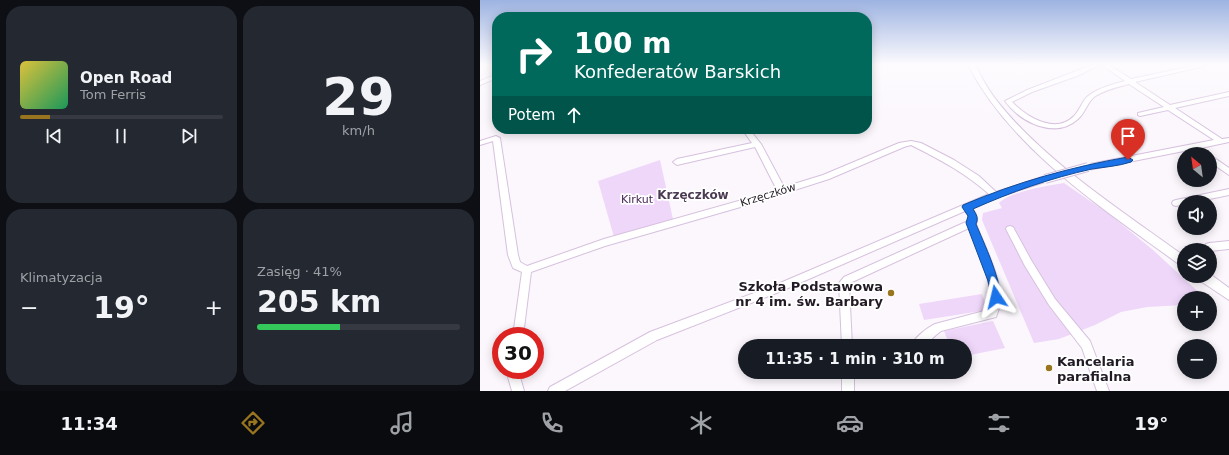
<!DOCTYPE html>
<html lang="pl">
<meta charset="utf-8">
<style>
:root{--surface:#171b24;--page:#242831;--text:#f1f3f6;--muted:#9ea1a6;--line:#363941;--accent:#99751f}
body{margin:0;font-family:"DejaVu Sans",sans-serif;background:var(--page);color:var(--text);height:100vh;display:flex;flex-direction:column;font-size:15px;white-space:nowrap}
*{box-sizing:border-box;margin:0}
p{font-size:13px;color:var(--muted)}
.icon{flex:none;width:22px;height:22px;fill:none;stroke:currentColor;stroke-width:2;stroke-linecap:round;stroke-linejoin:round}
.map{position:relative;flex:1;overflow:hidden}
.drawer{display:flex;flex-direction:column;gap:6px;padding:6px;background:#0d0f14;width:480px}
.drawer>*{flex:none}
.guide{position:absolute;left:12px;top:12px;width:380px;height:122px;border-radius:16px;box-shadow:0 2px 10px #0003;background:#00695c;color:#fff;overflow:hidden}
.needle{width:26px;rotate:331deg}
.fabs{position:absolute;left:697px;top:147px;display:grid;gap:8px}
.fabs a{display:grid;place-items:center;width:40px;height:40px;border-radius:50%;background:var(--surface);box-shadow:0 2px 10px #0003;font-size:20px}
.speed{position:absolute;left:12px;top:327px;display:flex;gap:8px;font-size:20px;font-weight:700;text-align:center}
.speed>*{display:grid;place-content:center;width:52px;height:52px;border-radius:50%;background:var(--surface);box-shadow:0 2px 10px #0003;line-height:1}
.speed .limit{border:6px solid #d22;background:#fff;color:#111}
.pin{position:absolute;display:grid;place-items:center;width:34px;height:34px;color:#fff;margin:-41px -17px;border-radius:50% 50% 50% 0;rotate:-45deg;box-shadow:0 0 4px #0007}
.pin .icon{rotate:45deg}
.me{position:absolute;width:44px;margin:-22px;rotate:350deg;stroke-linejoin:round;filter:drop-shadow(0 0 3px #0008)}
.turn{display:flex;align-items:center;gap:14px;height:84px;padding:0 16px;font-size:18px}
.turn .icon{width:52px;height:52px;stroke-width:2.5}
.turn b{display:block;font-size:28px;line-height:34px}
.then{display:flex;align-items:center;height:38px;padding:0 16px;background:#0003;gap:8px;font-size:15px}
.big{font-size:30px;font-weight:600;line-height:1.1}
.drawer .tile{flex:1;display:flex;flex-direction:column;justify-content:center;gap:6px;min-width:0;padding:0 14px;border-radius:16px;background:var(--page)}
.drawer .dial{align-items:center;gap:0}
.dial b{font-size:52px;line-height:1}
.song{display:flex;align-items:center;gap:12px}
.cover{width:48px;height:48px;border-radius:6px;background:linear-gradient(135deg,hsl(50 70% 55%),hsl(150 70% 35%))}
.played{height:4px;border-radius:2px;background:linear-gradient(90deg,var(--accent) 15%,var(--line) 15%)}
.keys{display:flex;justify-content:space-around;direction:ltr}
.heat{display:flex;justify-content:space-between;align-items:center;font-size:22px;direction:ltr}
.charge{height:6px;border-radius:3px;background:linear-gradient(90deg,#34c759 41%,var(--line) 0)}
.drawer .tiles{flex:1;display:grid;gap:6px;grid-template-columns:repeat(2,1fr)}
.trip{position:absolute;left:258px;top:339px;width:234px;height:40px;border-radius:20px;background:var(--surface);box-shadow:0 2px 10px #0003;font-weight:600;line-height:40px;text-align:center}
.tabs{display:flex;height:64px;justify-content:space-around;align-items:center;background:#090b0e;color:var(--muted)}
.tabs .icon{width:28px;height:28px}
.tabs .current{color:var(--accent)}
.tabs b{font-size:18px;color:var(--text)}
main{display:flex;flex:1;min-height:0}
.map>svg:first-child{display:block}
.green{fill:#efd7f9}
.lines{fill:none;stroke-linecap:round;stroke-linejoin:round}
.stream{stroke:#9984a2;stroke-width:1.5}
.minor-casing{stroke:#d6c1de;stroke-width:2}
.major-casing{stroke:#d6c1de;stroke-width:2}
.minor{fill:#fff;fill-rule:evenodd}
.major{fill:#fff;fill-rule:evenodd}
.minor-bridge-casing{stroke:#d6c1de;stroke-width:10;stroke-linecap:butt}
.minor-bridge{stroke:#fff;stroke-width:8}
.route{fill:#1a73e8;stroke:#114b97}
.poi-dot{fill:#99751f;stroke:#fff;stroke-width:1.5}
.labels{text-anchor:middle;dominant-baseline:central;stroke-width:3.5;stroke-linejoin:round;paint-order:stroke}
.street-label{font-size:11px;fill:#221a25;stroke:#fff}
.park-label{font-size:11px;fill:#421f4f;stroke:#fff}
.neighbourhood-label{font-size:12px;font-weight:bold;fill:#4c3c53;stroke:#fff}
.near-poi-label{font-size:13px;font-weight:bold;fill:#221a25;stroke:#fff;text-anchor:end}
</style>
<main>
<section class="drawer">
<div class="tiles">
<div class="tile">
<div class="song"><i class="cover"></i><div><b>Open Road</b><p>Tom Ferris</p></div></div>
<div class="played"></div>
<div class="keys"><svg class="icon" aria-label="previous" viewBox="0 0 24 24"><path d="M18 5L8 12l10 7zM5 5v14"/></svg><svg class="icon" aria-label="pause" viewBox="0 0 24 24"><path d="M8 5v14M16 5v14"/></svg><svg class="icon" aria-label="next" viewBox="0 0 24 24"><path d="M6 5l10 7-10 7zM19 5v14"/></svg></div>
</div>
<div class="tile dial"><b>29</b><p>km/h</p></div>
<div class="tile"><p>Klimatyzacja</p>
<div class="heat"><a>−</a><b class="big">19°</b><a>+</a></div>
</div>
<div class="tile"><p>Zasięg · 41%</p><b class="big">205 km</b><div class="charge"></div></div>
</div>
</section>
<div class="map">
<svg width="749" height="391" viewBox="0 0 749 391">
<rect width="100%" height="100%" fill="#fbf7fd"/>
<path class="green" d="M180,160l13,59 -59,18 -16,-56z
M584,183l45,31 44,36 52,48h-21v7l-37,2 -26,5 -26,13 -36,14 -25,4 -52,-123 1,-7 19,-5 -3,-5c12,-12 48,-17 65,-20z
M502,294l6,16 -64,10 -5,-16z
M513,321l12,27 -40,8v-10h-15l-6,-15z"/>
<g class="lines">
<path class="stream" d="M0,66l3,-1"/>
<defs>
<path id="minor" d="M612,65h8l-23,11 -45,16 -20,10c15,15 43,33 62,14 6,-6 8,-15 14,-20 10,-8 25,-12 37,-15l-23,-16h7l22,14 66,-14h12l-74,17 35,23 59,-13v4l-54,12 47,31 7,-1v4l-28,6 8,6h-9l-6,-5 -106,21 -3,-1 -1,-2 1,-2 129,-25 -46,-30 -28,6 -2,-1v-2l26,-6 -35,-23c-11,3 -25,6 -35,13 -7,6 -9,16 -16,22 -23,21 -58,3 -73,-18l22,-11z
M17,74v4l-17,7v-4z
M262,129h7l12,15 23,43 39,-12 76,-32 12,-2 10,2 33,17 25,16 17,16 49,-16 3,1 1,2 -1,2 -50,16 -26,11c4,5 7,10 4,16 8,21 28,59 24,81 -1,4 -3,9 -4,12l-55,14 -5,4 -12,11h-13c4,-9 16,-18 24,-22l53,-14c9,-22 -11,-61 -19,-82l-119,55 -1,1 3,62h-10l-3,-63 5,-6 124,-56 1,-5 -4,-5 -186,81 -122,48 -92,51h-17l2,-4 100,-55 123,-46 216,-92c-23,-20 -46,-33 -74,-47l-4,-2 -7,2 -75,32 -78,25 -146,42 -74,26 -8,64h-10l9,-64 -9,-4 -5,-13 -15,-114 -13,4v-4l16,-5 4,2 18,117 2,7 7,4 77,-27 173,-49 -22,-43 -78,18 -4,-3 4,-3 75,-16z
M730,155l19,13v7l-19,-13z
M749,189v6l-34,7h-11v2l-8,2 -3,-1 -1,-2 1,-2 3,-1z
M530,226l3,1 18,33 24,39 35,42 19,50h-12l-15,-43 -33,-43 -24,-39 -19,-37 1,-2z
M749,241v8l-19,2 -4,-1 -1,-3 1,-3 3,-1z
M26,370h12l6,21h-12z
M362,372h12v19h-12z"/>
<path id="major" d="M488,65h7c7,13 13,25 22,36 47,60 125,110 187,155v11l-4,-2c-76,-56 -167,-114 -212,-200z
M730,274l19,14v12l-30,-20 -2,-4h13z"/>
</defs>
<use href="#minor" class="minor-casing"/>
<use href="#major" class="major-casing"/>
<use href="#minor" class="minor"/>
<use href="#major" class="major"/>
<defs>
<path id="minor-bridge" d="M565,179l43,-12"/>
</defs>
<use href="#minor-bridge" class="minor-bridge-casing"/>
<use href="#minor-bridge" class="minor-bridge"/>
</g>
<linearGradient id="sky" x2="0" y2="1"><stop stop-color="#9db3e1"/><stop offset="0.54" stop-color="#fdfbfe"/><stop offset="1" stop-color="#fdfbfe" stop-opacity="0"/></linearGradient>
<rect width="749" height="120" fill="url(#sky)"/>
<path class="route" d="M648,157l5,3 -2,2c-12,4 -26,5 -39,7 -41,9 -81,23 -119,40 3,5 6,9 3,15 6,15 29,63 23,77l-3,1 -4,-1 -4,-20 -22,-58 2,-7 -6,-9 1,-2c54,-23 108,-38 165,-48z"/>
<g class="poi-dot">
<circle cx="411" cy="293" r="4"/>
<circle cx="569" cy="368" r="4"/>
</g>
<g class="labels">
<g class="street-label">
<text transform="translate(288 195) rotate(-17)">Krzęczków</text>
</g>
<g class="park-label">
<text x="157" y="199">Kirkut</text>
</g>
<g class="neighbourhood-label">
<text x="213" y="195">Krzęczków</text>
</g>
<g class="near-poi-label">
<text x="403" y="286">Szkoła Podstawowa<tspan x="403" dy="15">nr 4 im. św. Barbary</tspan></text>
<text x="577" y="361" text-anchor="start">Kancelaria<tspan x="577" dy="15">parafialna</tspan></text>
</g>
</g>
</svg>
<div class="fabs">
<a><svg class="needle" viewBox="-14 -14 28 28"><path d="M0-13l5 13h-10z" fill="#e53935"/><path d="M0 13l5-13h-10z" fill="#9ea1a6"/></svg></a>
<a><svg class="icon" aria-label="sound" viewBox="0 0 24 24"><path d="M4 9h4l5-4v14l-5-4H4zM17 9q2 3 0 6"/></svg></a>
<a><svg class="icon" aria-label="layers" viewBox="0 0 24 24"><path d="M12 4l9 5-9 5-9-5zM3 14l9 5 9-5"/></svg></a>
<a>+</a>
<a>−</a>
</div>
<div class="speed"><div class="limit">30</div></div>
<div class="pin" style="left:648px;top:160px;background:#d93025"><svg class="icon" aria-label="arrive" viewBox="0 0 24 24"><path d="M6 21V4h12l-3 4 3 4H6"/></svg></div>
<svg class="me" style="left:516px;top:297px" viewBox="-20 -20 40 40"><path d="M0-17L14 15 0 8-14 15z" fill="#1a73e8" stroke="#fff" stroke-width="4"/></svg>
<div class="trip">11:35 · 1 min · 310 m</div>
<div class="guide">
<div class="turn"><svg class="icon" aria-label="right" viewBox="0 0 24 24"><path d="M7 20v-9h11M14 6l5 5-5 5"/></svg><div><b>100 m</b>Konfederatów Barskich</div></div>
<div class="then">Potem<svg class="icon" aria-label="ahead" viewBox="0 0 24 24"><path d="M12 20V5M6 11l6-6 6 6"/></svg></div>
</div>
</div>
</main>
<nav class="tabs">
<b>11:34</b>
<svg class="icon current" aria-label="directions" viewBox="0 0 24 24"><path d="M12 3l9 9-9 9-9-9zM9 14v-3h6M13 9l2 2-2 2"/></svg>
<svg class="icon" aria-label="music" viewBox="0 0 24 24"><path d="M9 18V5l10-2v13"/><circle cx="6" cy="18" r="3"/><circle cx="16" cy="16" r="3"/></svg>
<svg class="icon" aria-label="phone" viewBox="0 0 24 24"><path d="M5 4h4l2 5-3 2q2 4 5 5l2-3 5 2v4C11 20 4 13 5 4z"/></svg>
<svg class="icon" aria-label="climate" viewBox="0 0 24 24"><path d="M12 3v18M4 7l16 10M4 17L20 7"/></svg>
<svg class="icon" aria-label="car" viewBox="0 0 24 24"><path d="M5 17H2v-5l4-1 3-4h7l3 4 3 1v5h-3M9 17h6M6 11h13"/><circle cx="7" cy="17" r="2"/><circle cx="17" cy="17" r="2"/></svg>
<svg class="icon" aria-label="filters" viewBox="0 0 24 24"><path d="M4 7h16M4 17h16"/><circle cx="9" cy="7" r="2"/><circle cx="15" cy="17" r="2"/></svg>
<b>19°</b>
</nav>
